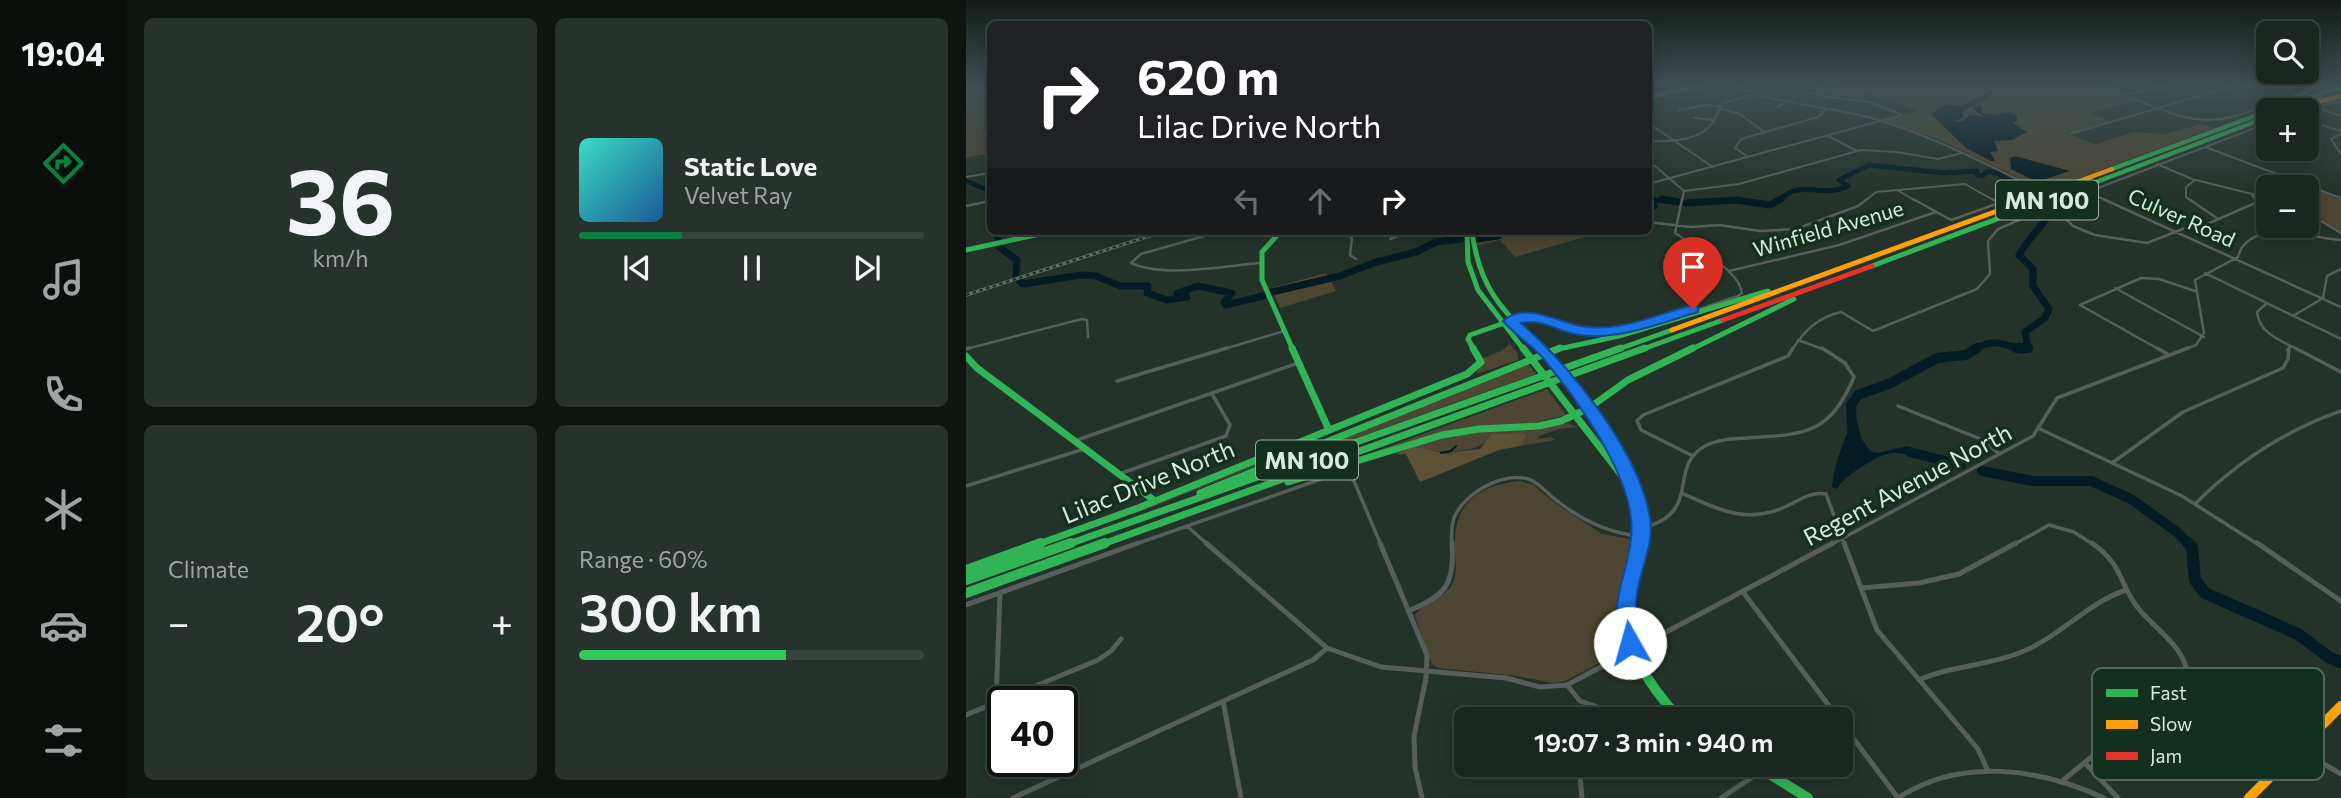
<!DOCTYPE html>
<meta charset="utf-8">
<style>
:root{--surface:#1a261f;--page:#27322c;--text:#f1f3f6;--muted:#9fa5a4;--line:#38433d;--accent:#0b8043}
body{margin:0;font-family:Commissioner,sans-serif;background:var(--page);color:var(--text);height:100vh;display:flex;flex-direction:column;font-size:26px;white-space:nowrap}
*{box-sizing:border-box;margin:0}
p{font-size:23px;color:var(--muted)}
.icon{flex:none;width:38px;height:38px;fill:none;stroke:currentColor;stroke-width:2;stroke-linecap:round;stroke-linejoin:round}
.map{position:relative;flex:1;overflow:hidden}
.panel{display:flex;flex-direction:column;gap:18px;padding:18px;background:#0e1511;width:840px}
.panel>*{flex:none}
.top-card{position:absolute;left:21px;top:21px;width:665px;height:214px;border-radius:10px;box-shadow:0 4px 18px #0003,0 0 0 2px var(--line);background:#202124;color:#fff;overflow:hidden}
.controls{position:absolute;left:1290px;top:21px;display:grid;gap:14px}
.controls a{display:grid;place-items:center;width:63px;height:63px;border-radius:10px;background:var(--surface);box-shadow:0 4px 18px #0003,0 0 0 2px var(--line);font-size:35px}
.speed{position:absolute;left:21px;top:686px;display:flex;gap:14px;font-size:35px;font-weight:700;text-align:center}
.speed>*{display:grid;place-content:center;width:91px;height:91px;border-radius:50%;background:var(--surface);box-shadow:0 4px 18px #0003,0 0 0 2px var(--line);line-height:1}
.speed .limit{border:4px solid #111;border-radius:10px;background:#fff;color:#111}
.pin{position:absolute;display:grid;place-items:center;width:60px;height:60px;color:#fff;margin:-72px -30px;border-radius:50% 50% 50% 0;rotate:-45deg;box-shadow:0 0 7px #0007}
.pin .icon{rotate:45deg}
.me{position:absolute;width:77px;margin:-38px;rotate:353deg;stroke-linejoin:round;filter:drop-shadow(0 0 5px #0008)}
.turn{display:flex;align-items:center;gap:24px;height:147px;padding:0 35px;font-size:32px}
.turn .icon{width:91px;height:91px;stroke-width:2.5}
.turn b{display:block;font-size:49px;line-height:60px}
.lanes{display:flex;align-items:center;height:66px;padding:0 35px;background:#0003;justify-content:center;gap:35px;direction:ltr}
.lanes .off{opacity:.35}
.big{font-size:52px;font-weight:600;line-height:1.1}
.panel .widget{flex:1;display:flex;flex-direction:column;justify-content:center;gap:10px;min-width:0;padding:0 24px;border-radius:10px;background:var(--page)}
.panel .dial{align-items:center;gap:0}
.dial b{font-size:91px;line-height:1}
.song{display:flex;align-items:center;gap:21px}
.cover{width:84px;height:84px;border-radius:10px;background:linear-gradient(135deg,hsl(170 70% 55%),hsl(210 70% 35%))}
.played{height:7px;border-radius:4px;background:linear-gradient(90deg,var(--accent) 30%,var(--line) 30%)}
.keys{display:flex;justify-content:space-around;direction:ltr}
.heat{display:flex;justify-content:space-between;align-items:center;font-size:38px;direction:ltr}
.charge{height:10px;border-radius:5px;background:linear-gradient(90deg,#34c759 60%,var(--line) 0)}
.panel .tiles{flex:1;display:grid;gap:18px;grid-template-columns:repeat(2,1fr)}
.trip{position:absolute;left:488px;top:707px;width:399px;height:70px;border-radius:10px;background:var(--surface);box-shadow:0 4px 18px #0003,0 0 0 2px var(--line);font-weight:600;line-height:70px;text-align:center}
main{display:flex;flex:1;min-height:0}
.menu{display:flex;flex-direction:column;width:126px;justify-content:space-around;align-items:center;background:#0a0f0c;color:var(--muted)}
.menu .icon{width:49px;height:49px}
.menu .selected{color:var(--accent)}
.menu b{font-size:32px;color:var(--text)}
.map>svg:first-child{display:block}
.green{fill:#4d4632}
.forest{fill:#5d5236}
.water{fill:#031c24}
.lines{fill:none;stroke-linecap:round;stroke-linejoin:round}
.stream{stroke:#031c24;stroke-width:2}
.river-far3{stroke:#031c24;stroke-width:5}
.river-far2{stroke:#031c24;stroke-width:7}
.river-far1{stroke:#031c24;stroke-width:10}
.river{stroke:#031c24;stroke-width:12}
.street-far3{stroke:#575e5c;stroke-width:2}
.street-far2{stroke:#575e5c;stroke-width:2.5}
.street-far1{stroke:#575e5c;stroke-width:3.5}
.street{stroke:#575e5c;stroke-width:5}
.fast-far3{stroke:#30b455;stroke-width:4.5}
.fast-far2{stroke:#30b455;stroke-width:5}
.fast-far1{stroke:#30b455;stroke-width:7}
.fast{stroke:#30b455;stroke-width:10}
.slow-far2{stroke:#ff9f0a;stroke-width:4.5}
.slow-far1{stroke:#ff9f0a;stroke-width:5}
.slow{stroke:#ff9f0a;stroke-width:10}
.jam{stroke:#e5322d;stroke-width:5}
.rail-casing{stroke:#626b66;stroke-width:3.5}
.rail{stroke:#12301d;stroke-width:2;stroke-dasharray:3.5;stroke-linecap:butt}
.route{fill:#1a73e8;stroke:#114b97;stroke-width:2}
.labels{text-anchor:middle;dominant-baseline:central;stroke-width:7;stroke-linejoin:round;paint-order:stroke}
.far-street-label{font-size:21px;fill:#d8eadd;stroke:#12301d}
.shield{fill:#12301d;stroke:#9db2a3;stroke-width:2}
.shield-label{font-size:23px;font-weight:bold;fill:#d8eadd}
.street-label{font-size:24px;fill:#d8eadd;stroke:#12301d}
.key{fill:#12301d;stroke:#4d6857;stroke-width:2}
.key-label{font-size:19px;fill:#d8eadd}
</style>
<main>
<nav class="menu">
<b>19:04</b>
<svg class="icon selected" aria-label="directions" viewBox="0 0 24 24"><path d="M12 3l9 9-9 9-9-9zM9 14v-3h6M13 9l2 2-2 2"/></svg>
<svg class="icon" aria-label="music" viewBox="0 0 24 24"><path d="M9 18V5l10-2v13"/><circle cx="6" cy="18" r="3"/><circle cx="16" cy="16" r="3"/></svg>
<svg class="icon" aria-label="phone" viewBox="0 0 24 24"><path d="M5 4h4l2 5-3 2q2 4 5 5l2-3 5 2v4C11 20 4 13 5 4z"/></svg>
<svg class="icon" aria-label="climate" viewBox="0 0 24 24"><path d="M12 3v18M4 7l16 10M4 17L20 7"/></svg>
<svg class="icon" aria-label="car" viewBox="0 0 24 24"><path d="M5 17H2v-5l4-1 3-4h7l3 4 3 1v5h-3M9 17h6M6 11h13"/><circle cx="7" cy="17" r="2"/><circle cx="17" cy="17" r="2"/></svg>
<svg class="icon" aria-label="filters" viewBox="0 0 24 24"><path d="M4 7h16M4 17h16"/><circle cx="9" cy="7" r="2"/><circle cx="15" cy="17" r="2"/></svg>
</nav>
<section class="panel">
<div class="tiles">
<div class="widget dial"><b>36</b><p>km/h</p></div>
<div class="widget">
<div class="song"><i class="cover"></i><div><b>Static Love</b><p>Velvet Ray</p></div></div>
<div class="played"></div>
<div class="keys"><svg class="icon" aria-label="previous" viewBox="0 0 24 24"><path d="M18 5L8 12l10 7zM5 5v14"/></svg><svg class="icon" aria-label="pause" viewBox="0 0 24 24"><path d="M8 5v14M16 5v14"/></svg><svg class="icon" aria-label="next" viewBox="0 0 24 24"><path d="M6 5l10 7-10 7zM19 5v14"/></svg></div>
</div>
<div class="widget"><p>Climate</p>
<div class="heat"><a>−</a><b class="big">20°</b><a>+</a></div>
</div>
<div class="widget"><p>Range · 60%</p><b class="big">300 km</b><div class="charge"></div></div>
</div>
</section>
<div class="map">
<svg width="1375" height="798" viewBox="0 0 1375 798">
<rect width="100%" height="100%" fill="#233329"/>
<path class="green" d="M0,85h24l-7,48 7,-1v21l-24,5z
M899,85h232l40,15 -46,13 18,8 -42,13 29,10 37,-12 32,2 37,-10 12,4 -169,63 -105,-51 -56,-19 32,-10 -18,-8 -31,-9 -6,5 -43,-6z
M1330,182l45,17v32l-34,-20 -1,-24h-20z
M515,231h124l-90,26 -15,-17 -27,7 2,-14z
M360,273l10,18 -56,17 -9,-20z
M544,344l8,10v6l-42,14 7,-16 18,-7z
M561,362l9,12 -272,97v-2z
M581,389l19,26 -36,9 -51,3 -114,28z
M602,423l9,4 -18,2 -20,7 -1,3 13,-2 4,3 -35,6 2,-13 -25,1c-19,13 -18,15 -42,17l-2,4 -8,-3 -32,-3 -28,6 50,-17 33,-6 69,-2z
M373,428l-63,30 -139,55 -1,-2z
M554,481l13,4 26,21 43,28 27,5 4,5 -11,37 -3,25 5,44 -59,31 -12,2 -36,-7 -79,-8 -6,-4 -17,-48c6,-13 28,-16 36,-30 7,-11 4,-25 4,-37 -2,-45 22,-63 65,-68z"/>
<path class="forest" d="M556,433l4,3 -6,10 -21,4 -79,32 -14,-28h-11l20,-7 38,8v-3l27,-3 12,-15z"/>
<path class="water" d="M985,104l16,3 -5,3 2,7 -8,4h6l8,-6 16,2 -13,-7 1,-4 7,-1 1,8c13,5 23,-4 35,3v5l-4,2 14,9 -15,8 -18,1 4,10 -8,1 5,9h-4l-25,-13 -35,-34 11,-8z
M1049,156l55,15 -33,11 -26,-13 -1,-11z
M886,421h5l4,17 9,13 8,2 29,-7 14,7 -4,3c-8,-1 -16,-3 -23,-3 -15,0 -51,24 -57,36l-5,-2c3,-25 11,-44 20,-66z"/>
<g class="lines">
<path class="stream" d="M1019,97l13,-12
M475,453l10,-2 5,-5"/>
<path class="river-far3" d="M991,111l28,-14
M0,181l24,10
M682,200l22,1
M759,201h18
M813,201c20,-23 45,-2 69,-15l-9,-6 30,-15 75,8 33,-2v4l5,1 6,-5 9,2 30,19"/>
<path class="river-far2" d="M696,199l16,3
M682,200l4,-1
M682,200l6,6h-6
M720,203l50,-3 34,5 11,-6
M32,231v9
M511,239l21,-3 -3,-5
M33,247l18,13 -1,17 7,7 58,-9 15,1 24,10h28l-1,7 20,7 20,-3 -10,-4 21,-7 34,7 -8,9 2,3 37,-9
M306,292l68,-16 33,-13 43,-11 20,-10 25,-3
M1008,350c18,-12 28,-7 47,0
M1056,350l6,-1 -3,-17 20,-14 4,-9 -16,-23v-17l-14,-14c10,-18 23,-28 34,-46"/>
<path class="river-far1" d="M1050,348h12
M886,430l-1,-25 7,-10 33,-12 46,-25 29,-3 11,-7
M944,452l51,13
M1016,471l51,10h58l40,18 46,33 13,13"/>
<path class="river" d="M1222,543l4,4 3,33 10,13 93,41 32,24 11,4"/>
<path class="street-far3" d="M767,85c43,20 90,20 135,32 57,16 110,43 163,69
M854,85l7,6
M1134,85c83,32 107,57 190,5l-9,-5
M848,92l8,4 47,6 31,12
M1162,94l45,-9
M24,98v4
M812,107l17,-11 63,-11
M1349,107l26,9
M1349,107l26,-6
M753,108l21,6 24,18
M713,110l27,-5 15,1
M728,118l19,2
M1340,120l35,11
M682,123l65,44
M1104,134l166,-49
M1375,134l-10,5 10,15
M862,136l29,15
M682,141c18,1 47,0 60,-13 7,-7 10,-17 15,-25l28,-8
M1239,147l136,51
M782,157l-13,-9 6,-9 77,-22 7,-7
M682,160l36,31
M1191,164l35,15 76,19
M0,177l24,-4
M682,184l254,-69
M931,190l19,11
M718,191l55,-7 122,-34 36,2 41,7 24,-6
M1120,191l21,10
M1284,193l7,8
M716,201l2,-10
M899,201l11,-9 89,-8 30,17
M1098,201l204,-78
M1225,201l-5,-4v-10l9,-7"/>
<path class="street-far2" d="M947,199l38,21 48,-17
M1026,199l7,4
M1137,199l238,108
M1223,199l29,20
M1096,201l11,6 -7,12 7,7 22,9 52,8 41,-16 19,-3 46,-20 4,-3 -2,-2
M0,206l24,-5
M1340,212l35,21
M682,222l43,5 28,-2 41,6 36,-2 62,-23 9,-7
M256,231l-81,23 -10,9c33,15 92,3 128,0
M381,231l5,8 -2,16 6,4
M424,239l20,-8
M763,271l110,-26 97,-33
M1239,273l136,66
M1149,288l89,49
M1301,303l-10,9c2,19 18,26 34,34l-4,4
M1114,305l61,-27 18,1 36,12
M1114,305l80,45
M1327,316l30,-18 4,-22 14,-7
M545,320c36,-5 53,13 85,13 48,1 97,-23 142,-37l4,-3c-3,-23 -48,-47 -67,-60l7,-34
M832,340l27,10
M1325,346l8,4
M0,349l116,-30 5,1 1,17
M255,350l63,-19
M826,350c12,-19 26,-33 49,-38l32,19 104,-42 13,-15 -2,-33 10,-12 70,-30
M1217,350l13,-5 8,-12 -9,-53 43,-23c10,-40 73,-19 103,-17"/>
<path class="street-far1" d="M1191,348l12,7
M1329,348l46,24
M0,349l3,-1
M151,381l110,-33
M932,406l80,32 22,16
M1074,429l142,67 77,49
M111,440l221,-77
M727,456l-52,-26 -4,-9 6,-6 145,-59 5,-8
M1146,463l71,-51 100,-44 5,-9 1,-11
M153,474l107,-38 4,-11 -18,-31
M0,486l118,-37
M718,494c35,16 63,30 101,13 13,-6 26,-16 41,-13l19,51
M1229,504c43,-43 89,-73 146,-93
M221,526l21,19
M675,528c63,-14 25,-60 64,-82 13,-7 28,-7 42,-8 59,-4 82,-3 107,-61l-9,-14 -23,-15
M167,545l197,-69h19l5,5 27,64
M486,545c-1,-9 -1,-18 2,-27 10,-25 50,-48 77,-38 10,5 17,14 25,20 25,20 51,33 83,36
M864,545l203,-109 24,-38 131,-50
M1047,545l36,-20 25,7 20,13"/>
<path class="street" d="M240,543l121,105 54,19 125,11 34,9 27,-2 13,16 53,18
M414,543l47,112 -1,23 -12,58 1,31 7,31
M878,543l33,87 101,119 9,20
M1291,543l84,58
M895,588l58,-5 40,-9 57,-31
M777,592l96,127
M0,605l172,-62
M442,611c38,-15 47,-27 44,-68
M953,680c33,-15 71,-14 105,-29 36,-15 65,-49 102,-61
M601,685l266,-142
M257,701l18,97
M30,702l4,-109
M0,715l132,-55 13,-9 10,-12
M621,719l6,-14
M701,719l7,-6
M875,722l57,76
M1332,749l43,25
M1119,763l33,35
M613,765l3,33
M1095,782l127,-105c-3,-31 -32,-47 -50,-69 -20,-26 -14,-42 -46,-65
M47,798l300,-138 13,-11
M755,798l42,-28
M932,798c62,-41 141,-30 206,0"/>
<path class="fast-far3" d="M682,97l54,-12
M1319,105l56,-18
M1299,110l57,-25
M1320,110l34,-12
M1146,169l156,-58
M1080,201l222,-84"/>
<path class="fast-far2" d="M315,231l-19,21v28l31,70
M501,231l1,31 10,28 46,60
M506,231c7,58 31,80 71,119
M0,250l87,-19
M906,266l178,-67
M508,350l-6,-11 2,-4 40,-14
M588,350l65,-14 149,-45
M650,350l56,-20
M674,350l83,-30
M724,350l104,-51"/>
<path class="fast-far1" d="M326,348l37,82
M557,348l107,138
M575,348c46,44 107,131 96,197
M0,356l11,12 178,133
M322,482l154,-47 37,-6 60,-3 22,-5 28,-13 39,-28 65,-32
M234,493l360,-145
M70,545l102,-37 329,-134 14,-12 -8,-14
M100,545l555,-197
M134,545l545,-197"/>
<path class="fast" d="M671,543c-3,18 -9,36 -11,54 -5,48 23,89 54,122
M0,570l75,-27
M0,580l105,-37
M0,593l139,-50
M789,765l53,33"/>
<path class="slow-far2" d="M1352,102l23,-6
M1060,201l86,-32"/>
<path class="slow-far1" d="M706,330l358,-131"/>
<path class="slow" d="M1283,798l92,-92"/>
<path class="jam" d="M757,320l149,-54"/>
<defs>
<path id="rail" d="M0,295l199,-64"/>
</defs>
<use href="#rail" class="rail-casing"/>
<use href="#rail" class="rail"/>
</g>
<linearGradient id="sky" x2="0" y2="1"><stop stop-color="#131c17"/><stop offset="0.43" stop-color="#3f5054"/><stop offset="1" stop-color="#3f5054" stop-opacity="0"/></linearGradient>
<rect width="1375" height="197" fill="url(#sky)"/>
<path class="route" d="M727,305l5,1v6c-38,11 -78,28 -118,23 -24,-3 -33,-16 -59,-12 50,44 118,128 129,195 5,29 -13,56 -14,84 0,16 9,33 2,48l-8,3 -7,-3c-21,-45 13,-86 8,-131 -4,-50 -57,-124 -89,-162 -12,-13 -28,-23 -39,-36 22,-20 54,1 78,5 38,7 76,-12 112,-21z"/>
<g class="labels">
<g class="far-street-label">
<text transform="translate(1216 217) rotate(24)">Culver Road</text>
<text transform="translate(862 228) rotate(-16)">Winfield Avenue</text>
</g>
<g class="shield">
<rect x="1030" y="180.5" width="102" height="39" rx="5"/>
<rect x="290" y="440.5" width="102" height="39" rx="5"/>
</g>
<g class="shield-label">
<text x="1081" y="200">MN 100</text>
<text x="341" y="460">MN 100</text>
</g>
<g class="street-label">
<text transform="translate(182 481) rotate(-22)">Lilac Drive North</text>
<text transform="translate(941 484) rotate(-28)">Regent Avenue North</text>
</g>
</g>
<rect x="1126" y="668" width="232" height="112" rx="10" class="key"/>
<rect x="1140" y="689" width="32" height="8" fill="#30b455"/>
<rect x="1140" y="720" width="32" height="9" fill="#ff9f0a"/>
<rect x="1140" y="752" width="32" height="8" fill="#e5322d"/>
<g class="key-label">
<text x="1184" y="700">Fast</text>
<text x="1184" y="731">Slow</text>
<text x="1184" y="763">Jam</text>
</g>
</svg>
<div class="controls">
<a><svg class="icon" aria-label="search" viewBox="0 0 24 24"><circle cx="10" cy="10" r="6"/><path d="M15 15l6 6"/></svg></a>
<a>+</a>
<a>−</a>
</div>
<div class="speed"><div class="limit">40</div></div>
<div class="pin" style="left:727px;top:309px;background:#d93025"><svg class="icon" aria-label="arrive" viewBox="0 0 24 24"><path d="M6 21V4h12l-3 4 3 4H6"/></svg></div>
<svg class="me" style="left:664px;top:643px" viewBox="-20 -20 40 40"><circle r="19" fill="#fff"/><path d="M0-13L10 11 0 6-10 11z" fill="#1a73e8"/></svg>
<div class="trip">19:07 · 3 min · 940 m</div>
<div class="top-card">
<div class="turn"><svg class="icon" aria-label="right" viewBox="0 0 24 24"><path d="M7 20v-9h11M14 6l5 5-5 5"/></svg><div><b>620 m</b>Lilac Drive North</div></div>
<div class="lanes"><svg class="icon off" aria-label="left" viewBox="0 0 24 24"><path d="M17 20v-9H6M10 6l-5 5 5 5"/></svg><svg class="icon off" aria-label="ahead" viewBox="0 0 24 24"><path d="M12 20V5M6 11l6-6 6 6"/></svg><svg class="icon" aria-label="right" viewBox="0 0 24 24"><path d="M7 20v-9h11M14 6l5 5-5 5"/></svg></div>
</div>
</div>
</main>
